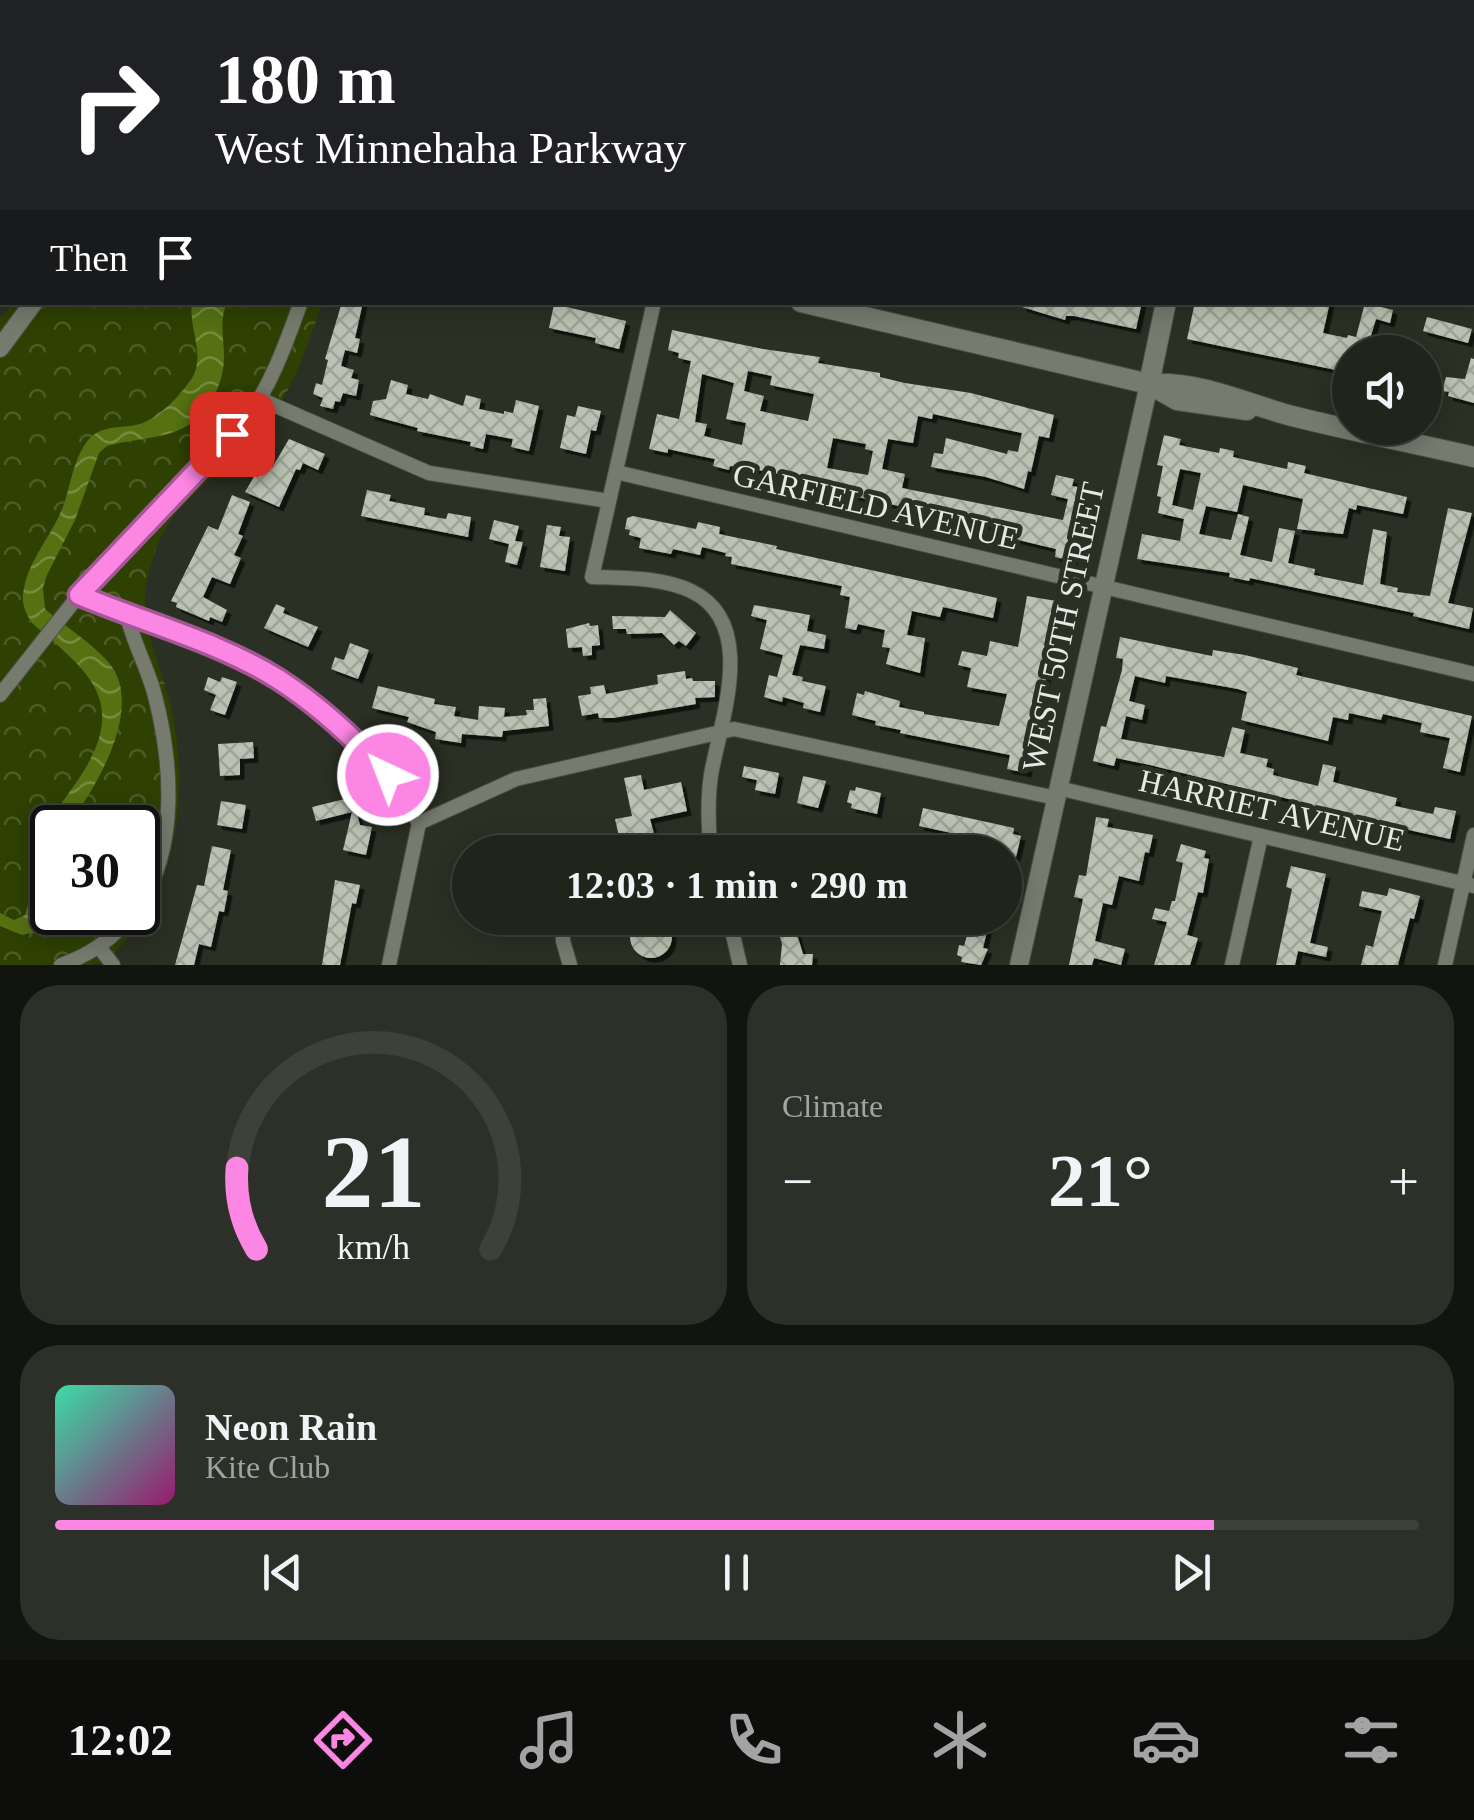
<!DOCTYPE html>
<meta charset="utf-8">
<style>
:root{--surface:#20241b;--page:#2d3028;--text:#f1f3f6;--muted:#a2a4a3;--line:#3d413a;--accent:#fc86e3}
body{margin:0;font-family:"Times New Roman",serif;background:var(--page);color:var(--text);height:100vh;display:flex;flex-direction:column;font-size:38px;white-space:nowrap}
*{box-sizing:border-box;margin:0}
p{font-size:32px;color:var(--muted)}
.icon{flex:none;width:55px;height:55px;fill:none;stroke:currentColor;stroke-width:2;stroke-linecap:round;stroke-linejoin:round}
.map{position:relative;height:965px;overflow:hidden}
.sheet{display:flex;flex-direction:column;gap:20px;padding:20px;background:#12140f;flex:1}
.sheet>*{flex:none}
.guide{position:absolute;left:0px;top:0px;width:1475px;height:305px;box-shadow:0 5px 25px #0003,0 0 0 2px var(--line);background:#202124;color:#fff;overflow:hidden}
.buttons{position:absolute;left:1332px;top:335px;display:grid;gap:20px}
.buttons a{display:grid;place-items:center;width:110px;height:110px;border-radius:50%;background:var(--surface);box-shadow:0 5px 25px #0003,0 0 0 2px var(--line);font-size:50px}
.speed{position:absolute;left:30px;top:805px;display:flex;gap:20px;font-size:50px;font-weight:700;text-align:center}
.speed>*{display:grid;place-content:center;width:130px;height:130px;border-radius:50%;background:var(--surface);box-shadow:0 5px 25px #0003,0 0 0 2px var(--line);line-height:1}
.speed .limit{border:5px solid #111;border-radius:15px;background:#fff;color:#111}
.pin{position:absolute;display:grid;place-items:center;width:85px;height:85px;color:#fff;margin:-42px;border-radius:20px;box-shadow:0 5px 15px #0006}
.me{position:absolute;width:110px;margin:-55px;rotate:317deg;stroke-linejoin:round;filter:drop-shadow(0 0 8px #0008)}
.turn{display:flex;align-items:center;gap:35px;height:210px;padding:0 50px;font-size:45px}
.turn .icon{width:130px;height:130px;stroke-width:2.5}
.turn b{display:block;font-size:70px;line-height:85px}
.then{display:flex;align-items:center;height:95px;padding:0 50px;background:#0003;gap:20px;font-size:38px}
.big{font-size:75px;font-weight:600;line-height:1.1}
.sheet .tile{flex:1;display:flex;flex-direction:column;justify-content:center;gap:15px;min-width:0;padding:0 35px;border-radius:40px;background:var(--page)}
.sheet .dial{align-items:center;gap:0}
.dial svg{height:260px;overflow:visible;fill:none;stroke:var(--line);stroke-width:7;stroke-linecap:round;text-anchor:middle}
.dial text{fill:var(--text);stroke:none}
.song{display:flex;align-items:center;gap:30px}
.cover{width:120px;height:120px;border-radius:15px;background:linear-gradient(135deg,hsl(160 70% 55%),hsl(320 70% 35%))}
.played{height:10px;border-radius:5px;background:linear-gradient(90deg,var(--accent) 85%,var(--line) 85%)}
.keys{display:flex;justify-content:space-around;direction:ltr}
.heat{display:flex;justify-content:space-between;align-items:center;font-size:55px;direction:ltr}
.sheet .tiles{flex:1;display:grid;gap:20px;grid-template-columns:1fr 1fr}
.tile:last-child{grid-column:span 2}
.trip{position:absolute;left:452px;top:835px;width:570px;height:100px;border-radius:50px;background:var(--surface);box-shadow:0 5px 25px #0003,0 0 0 2px var(--line);font-weight:600;line-height:100px;text-align:center}
.tabs{display:flex;height:160px;justify-content:space-around;align-items:center;background:#0d0e0b;color:var(--muted)}
.tabs .icon{width:70px;height:70px}
.tabs .active{color:var(--accent)}
.tabs b{font-size:45px;color:var(--text)}
.map>svg:first-child{display:block}
.park{fill:url(#park-crowns);fill-rule:evenodd}
.water{fill:url(#water-waves)}
.building{fill:url(#building-cross-hatch);fill-rule:evenodd;filter:url(#shadow)}
.lines{fill:none;stroke-linecap:round;stroke-linejoin:round}
.minor-casing{stroke:#4b4f44;stroke-width:16}
.tertiary-casing{stroke:#4b4f44;stroke-width:20}
.secondary-casing{stroke:#4b4f44;stroke-width:22}
.minor{stroke:#767b6e;stroke-width:14}
.tertiary{stroke:#767b6e;stroke-width:18}
.secondary{stroke:#767b6e;stroke-width:20}
.route-casing{stroke:#a45794;stroke-width:25}
.route{stroke:#fc86e3;stroke-width:18}
.labels{text-anchor:middle;dominant-baseline:central;stroke-width:10;stroke-linejoin:round;paint-order:stroke}
.street-label{font-size:32px;fill:#e6eae2;stroke:#2b3024}
</style>
<div class="map">
<svg width="1474" height="965" viewBox="0 0 1474 965">
<defs>
<pattern id="park-crowns" width="20" height="18" patternUnits="userSpaceOnUse" patternTransform="scale(2.5)"><rect width="20" height="18" fill="#2e4002"/><path d="M2 6a3 3 0 1 1 6 0M12 15a3 3 0 1 1 6 0" fill="none" stroke="#4c5c27"/></pattern>
<pattern id="water-waves" width="16" height="10" patternUnits="userSpaceOnUse" patternTransform="scale(2.5)"><rect width="16" height="10" fill="#557112"/><path d="M0 5q4-4 8 0t8 0" fill="none" stroke="#768c40"/></pattern>
<pattern id="building-cross-hatch" width="8" height="8" patternUnits="userSpaceOnUse" patternTransform="scale(2.5)"><rect width="8" height="8" fill="#bcc2b3"/><path d="M0 0l8 8M0 8l8-8" fill="none" stroke="#9ea397"/></pattern>
<filter id="shadow"><feDropShadow dx="4.5" dy="4.5" stdDeviation="0" flood-color="#0009"/></filter>
</defs>
<rect width="100%" height="100%" fill="#2b3024"/>
<path class="park" d="M13,303h309c-14,42 -30,88 -57,124 -33,42 -87,66 -107,117 -27,67 -6,92 11,155 18,71 14,158 -27,221 -11,16 -30,40 -50,45 -21,0 -69,0 -92,0v-646zM52,828h86v84h-86z"/>
<path class="water" d="M192,303h35c-8,17 -3,35 -3,54 0,16 -5,31 -13,44 -24,41 -64,34 -104,45l-8,7 -24,67 -28,55 -4,13 2,21c21,18 47,34 65,55 35,45 -16,128 -44,163l-14,1c0,25 -1,85 -17,104l-13,3 -22,-9v-13l14,7 11,-5c10,-26 6,-55 18,-82 11,-23 29,-42 42,-64 43,-72 -2,-101 -52,-145 -9,-12 -12,-22 -9,-36 6,-31 30,-55 40,-84 7,-21 10,-47 25,-65 14,-15 33,-10 51,-15 19,-6 41,-29 52,-46 14,-23 -4,-51 0,-75z"/>
<path class="building" d="M342,302h21l-8,36 5,1 -3,14 -12,-3 -4,16 13,4 -3,8 8,2 -3,16 -13,-3 -3,9 -5,-1 -2,8 -13,-3 3,-8 -10,-4 3,-11 6,2 6,-25 -3,-1z
M1023,302h119l-6,27 -62,-13h-8l-1,4 -43,-13z
M1195,302h135l-7,31 24,5 1,-3 8,2 9,-34 28,7 -3,13 -14,-4 -10,33h-16v21l-163,-34z
M554,304l72,17 -7,28 -24,-6 1,-5 -47,-10z
M1427,317l45,12 -4,14 -45,-12z
M672,330l91,19 57,8 -2,6 62,10v4l25,6 66,10 83,22 -5,23 -10,-2 -8,36 -3,-1 -4,18 -38,-12 -55,-10 3,-14 9,1 3,-16 61,16 1,-4 10,2 4,-19 -89,-19 -1,5 -14,-3 -5,27 -25,-4 -6,30 23,5 -3,14 161,32 5,-21 -17,-4 5,-20 18,4 -2,7 11,2 -6,25 7,2 -11,46 -18,-4 1,-8 -50,-12 2,-7 -205,-45 1,-5 -40,-9 -34,-5 -1,4 -16,-4 2,-7 -15,-3 -32,-7v4l-19,-4 8,-35 22,5 12,-58 -13,-3 1,-5 -11,-3zM748,371l24,5 -2,9 44,9 -6,27 -48,-10 4,-15 -20,-5zM702,374l32,9 -8,36 20,4 -4,22 -38,-9 3,-12 -12,-2zM833,438l33,6 -1,5 8,2 -5,24 -41,-7z
M1471,358l3,1v44l-26,-7 1,-4 -7,-1 4,-14 19,2z
M391,380l17,5 -2,9 22,5 2,-5 33,12 3,-11 15,4 -2,10 25,5v-3l9,2 3,-13 23,6 -10,45 -18,-4 2,-8 -27,-5 -3,15 -13,-3 1,-4 -54,-11 1,-3 -48,-13 3,-14 13,-2z
M578,406l23,5 -5,20 -5,-1 -5,24 -26,-6 7,-33 8,2z
M1164,435l17,4 -2,6 40,8 1,-5 14,3 -1,6 54,12 1,-7 18,4 -2,7 103,24 -4,17 -46,-9 -1,5 -7,-2 -6,26 -46,-5 6,-30 -60,-14 -6,27 -31,-6 -7,28 32,6 7,-26 11,3 -9,38 32,7 7,-34 16,3 -7,32 27,6 -1,6 49,10 10,-56 14,3 -7,52 18,4 -1,4 33,4 18,-88 24,5 -24,90 25,5 -4,21 -56,-13 1,-3 -164,-35 -1,3 -20,-4 1,-4 -93,-14 5,-25 38,7 4,-22 -26,-6 3,-16 -4,-1 6,-30 -6,-1zM1180,469l21,4 -8,37 -21,-5z
M289,439l36,15 -7,16 -15,-7 -3,7 -4,-1 -17,38 -34,-15 17,-29 10,5z
M367,490l24,5 -2,6 36,7 -1,7 22,4 2,-6 23,4 -3,20 -107,-21z
M232,495l18,7 -12,32 5,2 -9,19 7,3 -11,26 -18,-7 -9,20 24,13 -5,12 -12,-5 -1,4 -33,-14 1,-4 -6,-2 37,-75 10,4z
M633,516l63,13 2,-7 22,5 -1,7 58,12 -1,3 221,49 -4,20 -50,-11 -3,10 -28,-6 -5,24 18,3 -5,35 -34,-9 4,-16 -8,-1 3,-17 -27,-6 -2,6 -11,-2 5,-31 -10,-2 2,-9 -111,-22 1,-7 -7,-1 1,-3 -24,-6 -2,8 -27,-6 -2,5 -32,-6 2,-10 -12,-3 1,-5 -5,-1 2,-11z
M494,520l25,6 -4,15 8,1 -6,23 -12,-3 4,-18 -20,-5z
M547,525l14,2 -2,9 11,1 -5,34 -25,-4z
M1027,596l35,6 -35,171 -20,-4 3,-14 -110,-22 1,-3 -26,-5 1,-4 -24,-6 5,-22 7,2 1,-4 35,10 -1,6 25,5v2l75,12 8,-32 -40,-7 4,-19 -13,-3 4,-14 25,5 3,-15 28,6z
M276,604l9,4 -2,5 35,14 -10,20 -44,-19z
M754,605l56,10 -3,16 19,4 -2,14 -24,-4 -8,30 11,2 -1,4 24,5 -6,26 -17,-4 1,-5 -21,-6 -1,5 -18,-5 5,-22 8,2 6,-22 -23,-6 7,-29 -16,-4z
M670,610l26,23 -10,13 -7,-5 -5,4 -12,-12 -35,1 -1,-5h-13l-1,-13 53,1z
M589,623l1,3 8,-1 2,20 -8,1v9l-9,1 -1,-9 -14,1 -2,-19z
M1120,637l92,19 1,-6 32,5 53,13 -2,7 176,41 -12,56 -17,-4 7,-30 -30,-6 2,-9 -39,-9 -2,6 -32,-7 -1,7 -15,-3 -5,24 -87,-21 6,-28 -9,-3 -72,-13 -1,7 -30,-7 -6,25 16,4 -3,15 -16,-4 -5,23 103,18 8,-30 13,3 -5,23 28,6 -2,8 8,2 -1,6 45,11 5,-22 13,3 -3,15 64,16 -2,8 38,8 2,-7 21,4 -6,28 -146,-32 1,-4 -37,-9v4l-18,-4 1,-4 -101,-25 -34,-7 -2,8 -21,-5 8,-35 5,1 16,-57 1,-11 -7,-1z
M350,643l19,7 -11,29 -27,-10 4,-12 9,3z
M685,671l1,8 6,-1 1,3h22v16l-20,1 1,6 -83,14h-14l-1,-5 -16,3 -4,-20 13,-2 -1,-7 14,-2 2,9 52,-10 -1,-9z
M208,677l12,5 2,-5 15,5 -12,33 -15,-5 6,-15 -12,-5z
M378,686l57,13 -1,5 22,3 -2,9 24,4 1,-14 26,2 -1,9 23,-2 -1,-5h8l-1,-11 13,-1 3,28 -46,5 -1,6 -40,-3 -1,9 -26,-4 1,-7 -29,-10 2,-5 -37,-9z
M253,742l1,16 -14,1v16l-20,1 -2,-32z
M744,766l35,7 -4,21 -20,-4 2,-10 -15,-3z
M641,775l3,15 37,-8 6,29 -37,8 4,15 -34,7 -5,-22 17,-3 -8,-38z
M803,776l23,5 -8,27 -21,-5z
M856,787l25,6 -4,21 -26,-6 1,-4 -5,-2 3,-12 5,1z
M353,797l7,28 12,2 -6,28 -23,-5 9,-38 -36,9 -4,-14z
M221,801l25,4 -4,24 -25,-4z
M923,808l91,20 -1,6 8,2 -5,21 -52,-14 1,-5 -4,-3 -42,-9z
M1096,817l13,2 -2,8 46,8 -4,18 -4,-1 -6,29 -20,-5 -7,29 -9,-2 -8,38 30,8 -4,16 -27,-7 -2,7h-23l14,-66 -9,-2 5,-22 7,1z
M1181,844l25,7 -2,7 5,1 -6,34 -5,-1 -11,43 11,3 -8,27h-36l13,-43 -15,-3 3,-11 14,3 3,-10h3l8,-38 -7,-2z
M212,846l19,4 -8,40 5,1 -4,21 -5,-1 -8,36 -12,-3 -5,21h-19l22,-80 7,1z
M1291,866l35,8 -16,69 18,4 -2,10 -28,-6 -3,14h-19l16,-76 -6,-2z
M335,880l25,5 -4,19 -4,-1 -12,62h-18z
M1389,888l31,8 -6,23 -4,-1 -12,47h-37l5,-20 7,2 9,-36 -23,-5 3,-15 25,5z
M630 937a21 21 0 1 1 42 0a21 21 0 1 1-42 0Z
M774,918h18l11,36h10l-1,11h-32l2,-21z
M972,918h18l-7,30 5,1 -7,16 -20,-3 1,-5 -5,-2 2,-10 5,1z"/>
<g class="lines">
<defs>
<path id="minor" d="M315,0v2
M418,0l11,2
M1343,0l11,2
M806,2l1,-2
M1472,29l2,1
M1472,245h2
M654,302l-62,275c32,1 69,0 99,14 68,32 29,131 20,184 -4,26 -2,52 -1,77
M260,399l169,74 180,28
M616,472l858,202
M79,595l139,54 61,31 76,60 33,35 31,48
M127,615c6,28 21,53 28,81 17,66 24,152 -17,211
M0,695l79,-100 167,-176c26,-35 40,-76 55,-117
M1058,788l416,98
M419,823l97,-44 218,-50 322,69
M563,918v23l7,24
M729,918l11,47
M99,947l14,18
M61,965c31,-11 53,-27 73,-53
M389,965l30,-142
M1232,965l29,-129
M1445,965l29,-130"/>
<path id="tertiary" d="M139,2l1,-2
M0,348l34,-46
M1019,965l130,-581"/>
<path id="secondary" d="M1234,2v-2
M0,105h2
M0,126h2
M801,302l348,82c51,-3 95,19 143,32 60,15 121,27 182,41
M1149,384l28,16 70,10
M1149,384l17,-82"/>
</defs>
<use href="#minor" class="minor-casing"/>
<use href="#tertiary" class="tertiary-casing"/>
<use href="#secondary" class="secondary-casing"/>
<use href="#minor" class="minor"/>
<use href="#tertiary" class="tertiary"/>
<use href="#secondary" class="secondary"/>
</g>
<g class="lines">
<defs>
<path id="route" d="M232,434l-153,161c66,28 138,46 199,84 39,25 79,62 110,96"/>
</defs>
<use href="#route" class="route-casing"/>
<use href="#route" class="route"/>
</g>
<g class="labels">
<g class="street-label">
<text transform="translate(876 506) rotate(13)">GARFIELD AVENUE</text>
<text transform="translate(1063 627) rotate(-78)">WEST 50TH STREET</text>
<text transform="translate(1272 810) rotate(13)">HARRIET AVENUE</text>
</g>
</g>
</svg>
<div class="buttons">
<a><svg class="icon" aria-label="sound" viewBox="0 0 24 24"><path d="M4 9h4l5-4v14l-5-4H4zM17 9q2 3 0 6"/></svg></a>
</div>
<div class="speed"><div class="limit">30</div></div>
<div class="pin" style="left:232px;top:434px;background:#d93025"><svg class="icon" aria-label="arrive" viewBox="0 0 24 24"><path d="M6 21V4h12l-3 4 3 4H6"/></svg></div>
<svg class="me" style="left:388px;top:775px" viewBox="-20 -20 40 40"><circle r="17" fill="#fc86e3" stroke="#fff" stroke-width="3"/><path d="M0-11L8 9 0 5-8 9z" fill="#fff"/></svg>
<div class="trip">12:03 · 1 min · 290 m</div>
<div class="guide">
<div class="turn"><svg class="icon" aria-label="right" viewBox="0 0 24 24"><path d="M7 20v-9h11M14 6l5 5-5 5"/></svg><div><b>180 m</b>West Minnehaha Parkway</div></div>
<div class="then">Then<svg class="icon" aria-label="arrive" viewBox="0 0 24 24"><path d="M6 21V4h12l-3 4 3 4H6"/></svg></div>
</div>
</div>
<section class="sheet">
<div class="tiles">
<div class="tile dial"><svg viewBox="0 0 100 80">
<path d="M14 69A42 42 0 1 1 86 69"/>
<path d="M14 69A42 42 0 0 1 8 44" stroke="#fc86e3"/>
<text x="50" y="56" font-size="32" font-weight="700">21</text>
<text x="50" y="72" font-size="11">km/h</text>
</svg></div>
<div class="tile"><p>Climate</p>
<div class="heat"><a>−</a><b class="big">21°</b><a>+</a></div>
</div>
<div class="tile">
<div class="song"><i class="cover"></i><div><b>Neon Rain</b><p>Kite Club</p></div></div>
<div class="played"></div>
<div class="keys"><svg class="icon" aria-label="previous" viewBox="0 0 24 24"><path d="M18 5L8 12l10 7zM5 5v14"/></svg><svg class="icon" aria-label="pause" viewBox="0 0 24 24"><path d="M8 5v14M16 5v14"/></svg><svg class="icon" aria-label="next" viewBox="0 0 24 24"><path d="M6 5l10 7-10 7zM19 5v14"/></svg></div>
</div>
</div>
</section>
<nav class="tabs">
<b>12:02</b>
<svg class="icon active" aria-label="directions" viewBox="0 0 24 24"><path d="M12 3l9 9-9 9-9-9zM9 14v-3h6M13 9l2 2-2 2"/></svg>
<svg class="icon" aria-label="music" viewBox="0 0 24 24"><path d="M9 18V5l10-2v13"/><circle cx="6" cy="18" r="3"/><circle cx="16" cy="16" r="3"/></svg>
<svg class="icon" aria-label="phone" viewBox="0 0 24 24"><path d="M5 4h4l2 5-3 2q2 4 5 5l2-3 5 2v4C11 20 4 13 5 4z"/></svg>
<svg class="icon" aria-label="climate" viewBox="0 0 24 24"><path d="M12 3v18M4 7l16 10M4 17L20 7"/></svg>
<svg class="icon" aria-label="car" viewBox="0 0 24 24"><path d="M5 17H2v-5l4-1 3-4h7l3 4 3 1v5h-3M9 17h6M6 11h13"/><circle cx="7" cy="17" r="2"/><circle cx="17" cy="17" r="2"/></svg>
<svg class="icon" aria-label="filters" viewBox="0 0 24 24"><path d="M4 7h16M4 17h16"/><circle cx="9" cy="7" r="2"/><circle cx="15" cy="17" r="2"/></svg>
</nav>
